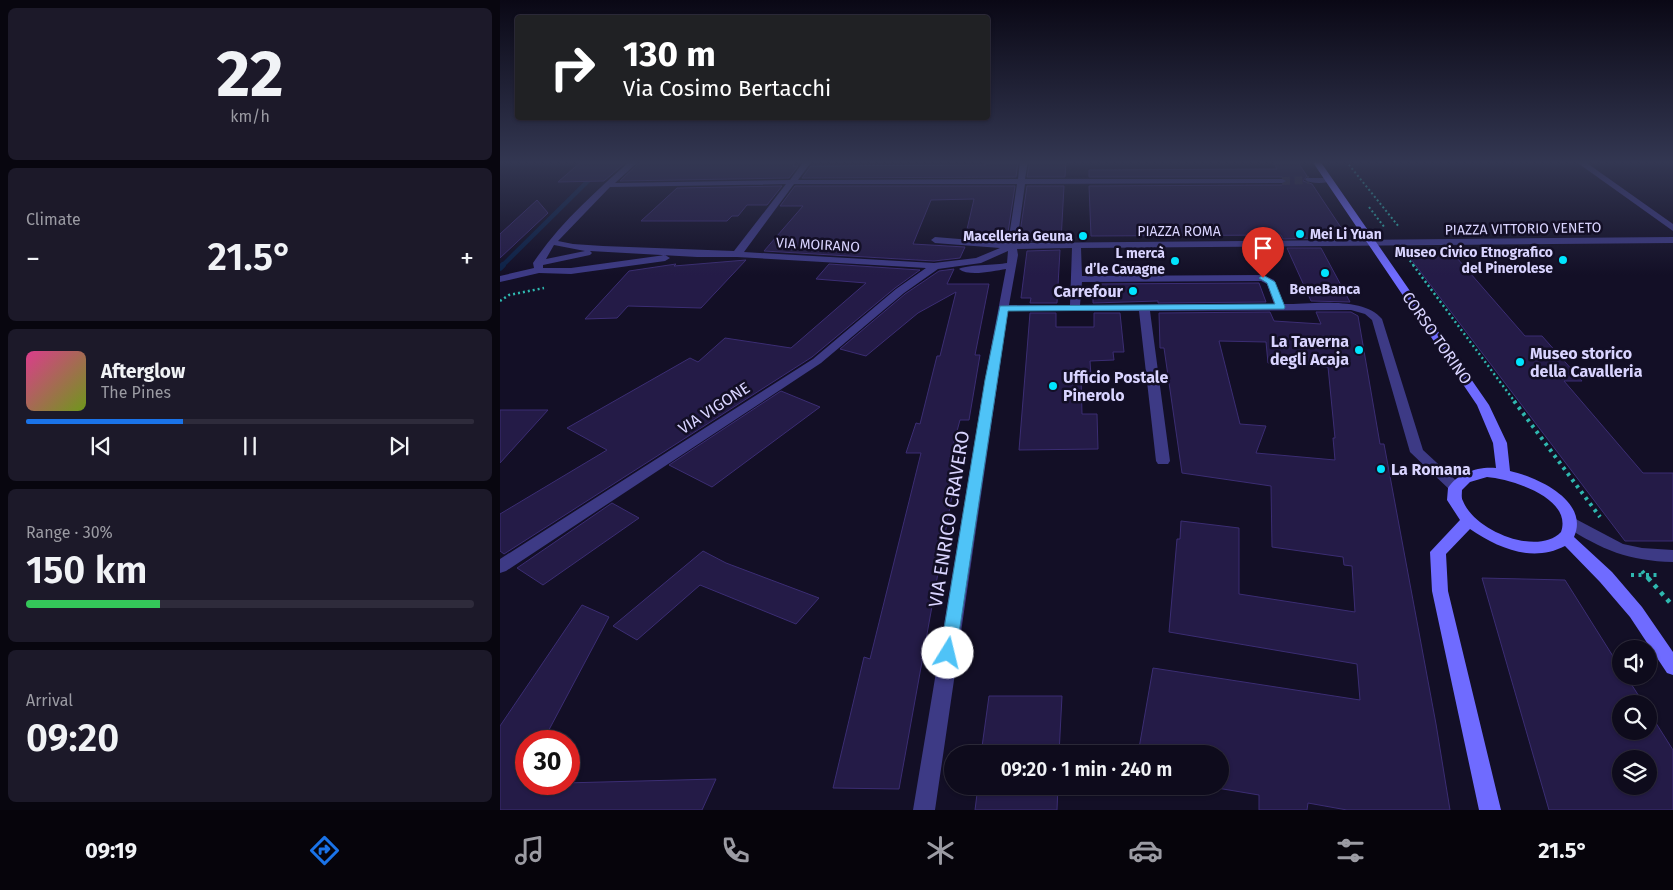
<!DOCTYPE html>
<meta charset="utf-8">
<style>
:root{--surface:#0e0b1c;--page:#1c1929;--text:#f1f3f6;--muted:#9b9ba3;--line:#2e2b3b;--accent:#1a73e8}
body{margin:0;font-family:"Fira Sans",sans-serif;background:var(--page);color:var(--text);height:100vh;display:flex;flex-direction:column;font-size:19px;white-space:nowrap}
*{box-sizing:border-box;margin:0}
p{font-size:16px;color:var(--muted)}
.icon{flex:none;width:28px;height:28px;fill:none;stroke:currentColor;stroke-width:2;stroke-linecap:round;stroke-linejoin:round}
.map{position:relative;flex:1;overflow:hidden}
.panel{display:flex;flex-direction:column;gap:8px;padding:8px;background:#08060f;width:500px}
.panel>*{flex:none}
.hud{position:absolute;left:15px;top:15px;width:475px;height:105px;border-radius:5px;box-shadow:0 1px 4px #0004,0 0 0 1px var(--line);background:#202124;color:#fff;overflow:hidden}
.buttons{position:absolute;left:1112px;top:640px;display:grid;gap:10px}
.buttons a{display:grid;place-items:center;width:45px;height:45px;border-radius:50%;background:var(--surface);box-shadow:0 1px 4px #0004,0 0 0 1px var(--line);font-size:25px}
.speed{position:absolute;left:15px;top:730px;display:flex;gap:10px;font-size:25px;font-weight:700;text-align:center}
.speed>*{display:grid;place-content:center;width:65px;height:65px;border-radius:50%;background:var(--surface);box-shadow:0 1px 4px #0004,0 0 0 1px var(--line);line-height:1}
.speed .limit{border:8px solid #d22;background:#fff;color:#111}
.pin{position:absolute;display:grid;place-items:center;width:42px;height:42px;color:#fff;margin:-51px -21px;border-radius:50% 50% 50% 0;rotate:-45deg;box-shadow:0 0 5px #0007}
.pin .icon{rotate:45deg}
.me{position:absolute;width:55px;margin:-28px;rotate:9deg;stroke-linejoin:round;filter:drop-shadow(0 0 4px #0008)}
.turn{display:flex;align-items:center;gap:18px;height:105px;padding:0 25px;font-size:22px}
.turn .icon{width:65px;height:65px;stroke-width:2.5}
.turn b{display:block;font-size:35px;line-height:42px}
.big{font-size:38px;font-weight:600;line-height:1.1}
.panel .card{flex:1;display:flex;flex-direction:column;justify-content:center;gap:8px;min-width:0;padding:0 18px;border-radius:8px;background:var(--page)}
.panel .dial{align-items:center;gap:0}
.dial b{font-size:65px;line-height:1}
.song{display:flex;align-items:center;gap:15px}
.cover{width:60px;height:60px;border-radius:8px;background:linear-gradient(135deg,hsl(330 70% 55%),hsl(80 70% 35%))}
.played{height:5px;border-radius:2px;background:linear-gradient(90deg,var(--accent) 35%,var(--line) 35%)}
.keys{display:flex;justify-content:space-around;direction:ltr}
.heat{display:flex;justify-content:space-between;align-items:center;font-size:28px;direction:ltr}
.charge{height:8px;border-radius:4px;background:linear-gradient(90deg,#34c759 30%,var(--line) 0)}
.trip{position:absolute;left:444px;top:745px;width:285px;height:50px;border-radius:25px;background:var(--surface);box-shadow:0 1px 4px #0004,0 0 0 1px var(--line);font-weight:600;line-height:50px;text-align:center}
.menu{display:flex;height:80px;justify-content:space-around;align-items:center;background:#06040b;color:var(--muted)}
.menu .icon{width:35px;height:35px}
.menu .selected{color:var(--accent)}
.menu b{font-size:22px;color:var(--text)}
main{display:flex;flex:1;min-height:0}
.map>svg:first-child{display:block}
.lines{fill:none;stroke-linecap:round;stroke-linejoin:round}
.stream-far1{stroke:#0c2248;stroke-width:4.5}
.stream{stroke:#0c2248;stroke-width:6}
.building{fill:#241b47;stroke:#3b2d73;fill-rule:evenodd}
.street-tunnel{stroke:#312d47;stroke-width:8;stroke-dasharray:8 4.5;stroke-linecap:butt}
.path-far3{stroke:#2fb8b0;stroke-width:2;stroke-dasharray:2 2.5;stroke-linecap:butt}
.path-far2{stroke:#2fb8b0;stroke-width:2.5;stroke-dasharray:2 3;stroke-linecap:butt}
.path-far1{stroke:#2fb8b0;stroke-width:4;stroke-dasharray:3 4.5;stroke-linecap:butt}
.path{stroke:#2fb8b0;stroke-width:4.5;stroke-dasharray:4 5.5;stroke-linecap:butt}
.street{fill:#3d3a85;fill-rule:evenodd}
.secondary{fill:#6f6bff;fill-rule:evenodd}
.route{fill:#4fc3f7;stroke:#337fa1}
.poi-dot{fill:#00e5ff;stroke:#130f26;stroke-width:2}
.labels{text-anchor:middle;dominant-baseline:central;stroke-width:5;stroke-linejoin:round;paint-order:stroke}
.far-street-label{font-size:14px;fill:#d9d4ff;stroke:#130f26}
.far-poi-label{font-size:14px;font-weight:bold;fill:#d9d4ff;stroke:#130f26;text-anchor:end}
.poi-label{font-size:16px;font-weight:bold;fill:#d9d4ff;stroke:#130f26;text-anchor:start}
.street-label{font-size:16px;fill:#d9d4ff;stroke:#130f26}
.near-street-label{font-size:19px;fill:#d9d4ff;stroke:#130f26}
</style>
<main>
<section class="panel">
<div class="card dial"><b>22</b><p>km/h</p></div>
<div class="card"><p>Climate</p>
<div class="heat"><a>−</a><b class="big">21.5°</b><a>+</a></div>
</div>
<div class="card">
<div class="song"><i class="cover"></i><div><b>Afterglow</b><p>The Pines</p></div></div>
<div class="played"></div>
<div class="keys"><svg class="icon" aria-label="previous" viewBox="0 0 24 24"><path d="M18 5L8 12l10 7zM5 5v14"/></svg><svg class="icon" aria-label="pause" viewBox="0 0 24 24"><path d="M8 5v14M16 5v14"/></svg><svg class="icon" aria-label="next" viewBox="0 0 24 24"><path d="M6 5l10 7-10 7zM19 5v14"/></svg></div>
</div>
<div class="card"><p>Range · 30%</p><b class="big">150 km</b><div class="charge"></div></div>
<div class="card"><p>Arrival</p><b class="big">09:20</b></div>
</section>
<div class="map">
<svg width="1173" height="810" viewBox="0 0 1173 810">
<rect width="100%" height="100%" fill="#130f26"/>
<g class="lines">
<path class="stream-far1" d="M2,266l91,-90"/>
<path class="stream" d="M0,268l3,-3"/>
</g>
<path class="building" d="M82,161h45l-23,20 -46,1z
M141,161h155l-3,5h5l-9,12 -169,3z
M486,161h32l-2,16 -214,1 9,-12 174,-1z
M530,161h36l-1,16h-38z
M773,161h24l10,15 -4,5 9,3 34,51h-32l2,3 -33,1 -2,-4 -190,1 -2,-50 193,-1 6,-5 -6,-3h-193v-7l188,-1z
M282,186l-15,19h-20l-9,11h-6l-5,5h-86l36,-33z
M295,186h220l-8,53 -42,-1 9,-39 -43,1 -18,44 52,3 -5,11 -26,3 -170,-10 39,-45h-23z
M527,186h37l-3,55h-33l1,-2h-10z
M37,200l11,13 -48,45v-24z
M787,248h34l29,54 -39,-1z
M560,250l-3,53h-27l1,-5h-10l6,-47z
M904,250h46l75,86h17l40,45h-18l79,92h30v68h-48z
M246,260l-45,48 -73,-2 -11,12 -32,1 44,-48 47,-7 -2,2z
M329,264l91,6 -25,18 -83,69 -308,197 -4,-3v-37l107,-64 -40,-22 123,-70 8,4 27,-24 66,10 75,-65 -50,-4z
M454,269l-7,15h42l-14,71h5l-11,65h-9l-10,37h9l-60,332 -66,-1 31,-131 6,2 51,-206h-15l10,-30 4,1 17,-68h3l16,-64 -38,21 -52,43 -26,-7 65,-55 34,-23z
M759,283l7,19 -108,1v-2l-65,2v-19z
M770,312l4,9 47,3 -5,-12h35l7,4 22,128h4l52,280 14,86h-103l-39,-7 -1,7h-48v-15l-54,-9h15v-32h-82l15,-86 207,32 -3,-36 -188,-32 8,-93h3l1,-18 58,7v66l116,18 -3,-46 -8,-1 -1,-8 -71,-10 -1,-61 -89,-13 -18,-125h-4l-1,-35zM719,341l47,1 2,21 60,4 7,71h-2l2,22 -79,-7 10,-27 -26,-2z
M530,313h26v14h38v-14h26l4,39h-11l1,8 -24,1 1,15h-10l1,38h15l1,35 -79,1z
M281,391l39,16 -108,80 -43,-22z
M0,410h48l-48,53z
M112,503l27,15 -96,67 -26,-17z
M203,551l23,12 93,35 -23,26 -96,-39 -63,55 -24,-14z
M982,578l83,2 56,89v7h5l18,28h-23v27h28v-19l24,38v60h-124zM1121,759h28v27h-28z
M82,605l27,12 -66,124h-17v43l190,-5 -14,31h-202v-84z
M489,696h73l-3,58h-78z
M478,786h80l-1,24h-82z"/>
<g class="lines">
<path class="street-tunnel" d="M782,181l27,-1"/>
<path class="path-far3" d="M846,161l53,66
M869,207l16,21
M907,257l7,9"/>
<path class="path-far2" d="M913,265l102,137
M0,301l9,-6 35,-7"/>
<path class="path-far1" d="M1014,401l86,116
M1142,571l7,8
M1131,575h29"/>
<path class="path" d="M1148,578l25,28"/>
<path class="street" d="M130,161h9l-24,22 175,-3 14,-19h8l-14,19 220,-1 2,-18h8l-3,18h257l4,2 -4,2 -257,1 -8,59 656,-6v6l-592,5 1,28 181,-1 11,5 10,24c27,0 80,-8 98,15l41,131 40,37 -2,4h-10l-41,-39 -38,-132 -7,-6 -14,-4 -201,1 20,150 -2,3h-10l-2,-3 -17,-150h-131l-73,499h-22l72,-431 21,-110c-13,2 -37,8 -47,0 5,-4 38,-4 48,-6l1,-12 -27,12 -43,6 -34,24 -83,70 -315,208 -6,2v-14l313,-200 83,-70 30,-21 -189,-11h-40l-107,-6 2,2 -2,2 -47,10v3h28l94,-13 5,3 -5,3 -94,13 -32,-1 -39,9v-6l34,-8 -1,-5c26,-39 62,-71 97,-102zM286,184l-52,67 -131,-5 -30,-2 -15,-3 52,-54zM294,184h223l-9,59 -73,-6 -4,3 4,3 65,5 -24,10 -42,5 -190,-11zM54,245l31,6 -39,8zM572,248l-2,57h-61l9,-50 -1,-6zM761,281l6,3 7,20 -194,1 2,-23z
M1075,161h9l89,63v7z
M806,178h23l4,2c-6,4 -22,4 -28,0z
M1070,516l53,28 19,4 31,2v12c-44,-1 -71,-12 -108,-36l-2,-4 2,-4z"/>
<path class="secondary" d="M812,161h8l169,244 18,38 3,28c27,6 80,30 64,66l38,35 30,35 31,45v23l-6,-2 -37,-56 -30,-35 -35,-36c-33,17 -67,2 -95,-17l-24,25 2,37 53,219h-22l-47,-219 -2,-39 30,-32 -13,-20 1,-12c9,-15 31,-22 48,-20l-3,-25 -16,-38zM987,477c24,2 86,21 74,55 -24,25 -87,-2 -98,-31 -2,-3 -1,-8 -1,-11l8,-8z"/>
</g>
<linearGradient id="sky" x2="0" y2="1"><stop stop-color="#0a0815"/><stop offset="0.59" stop-color="#333752"/><stop offset="1" stop-color="#333752" stop-opacity="0"/></linearGradient>
<rect width="1173" height="275" fill="url(#sky)"/>
<path class="route" d="M763,275l12,7 10,25 -1,2 -276,2 -52,342 -2,5 -6,2 -6,-2 -2,-5 45,-273 15,-74 275,-2 -8,-21 -8,-5z"/>
<g class="poi-dot">
<circle cx="800" cy="234" r="5"/>
<circle cx="583" cy="236" r="5"/>
<circle cx="1063" cy="260" r="5"/>
<circle cx="675" cy="261" r="5"/>
<circle cx="825" cy="273" r="5"/>
<circle cx="633" cy="291" r="5"/>
<circle cx="859" cy="350" r="5"/>
<circle cx="1020" cy="362" r="5"/>
<circle cx="553" cy="386" r="5"/>
<circle cx="881" cy="469" r="5"/>
</g>
<g class="labels">
<g class="far-street-label">
<text transform="translate(1023 229) rotate(-1)">PIAZZA VITTORIO VENETO</text>
<text x="679" y="231">PIAZZA ROMA</text>
<text transform="translate(318 245) rotate(3)">VIA MOIRANO</text>
</g>
<g class="far-poi-label">
<text x="810" y="234" text-anchor="start">Mei Li Yuan</text>
<text x="573" y="236">Macelleria Geuna</text>
<text x="1053" y="252">Museo Civico Etnografico<tspan x="1053" dy="16">del Pinerolese</tspan></text>
<text x="665" y="253">L mercà<tspan x="665" dy="16">d’le Cavagne</tspan></text>
<text x="825" y="289" text-anchor="middle">BeneBanca</text>
</g>
<g class="poi-label">
<text x="623" y="291" text-anchor="end">Carrefour</text>
<text x="849" y="341" text-anchor="end">La Taverna<tspan x="849" dy="18">degli Acaja</tspan></text>
<text x="1030" y="353">Museo storico<tspan x="1030" dy="18">della Cavalleria</tspan></text>
<text x="563" y="377">Ufficio Postale<tspan x="563" dy="18">Pinerolo</tspan></text>
<text x="891" y="469">La Romana</text>
</g>
<g class="street-label">
<text transform="translate(937 338) rotate(55)">CORSO TORINO</text>
<text transform="translate(214 408) rotate(-33)">VIA VIGONE</text>
</g>
<g class="near-street-label">
<text transform="translate(449 519) rotate(-81)">VIA ENRICO CRAVERO</text>
</g>
</g>
</svg>
<div class="buttons">
<a><svg class="icon" aria-label="sound" viewBox="0 0 24 24"><path d="M4 9h4l5-4v14l-5-4H4zM17 9q2 3 0 6"/></svg></a>
<a><svg class="icon" aria-label="search" viewBox="0 0 24 24"><circle cx="10" cy="10" r="6"/><path d="M15 15l6 6"/></svg></a>
<a><svg class="icon" aria-label="layers" viewBox="0 0 24 24"><path d="M12 4l9 5-9 5-9-5zM3 14l9 5 9-5"/></svg></a>
</div>
<div class="speed"><div class="limit">30</div></div>
<div class="pin" style="left:763px;top:278px;background:#d93025"><svg class="icon" aria-label="arrive" viewBox="0 0 24 24"><path d="M6 21V4h12l-3 4 3 4H6"/></svg></div>
<svg class="me" style="left:448px;top:653px" viewBox="-20 -20 40 40"><circle r="19" fill="#fff"/><path d="M0-13L10 11 0 6-10 11z" fill="#4fc3f7"/></svg>
<div class="trip">09:20 · 1 min · 240 m</div>
<div class="hud">
<div class="turn"><svg class="icon" aria-label="right" viewBox="0 0 24 24"><path d="M7 20v-9h11M14 6l5 5-5 5"/></svg><div><b>130 m</b>Via Cosimo Bertacchi</div></div>
</div>
</div>
</main>
<nav class="menu">
<b>09:19</b>
<svg class="icon selected" aria-label="directions" viewBox="0 0 24 24"><path d="M12 3l9 9-9 9-9-9zM9 14v-3h6M13 9l2 2-2 2"/></svg>
<svg class="icon" aria-label="music" viewBox="0 0 24 24"><path d="M9 18V5l10-2v13"/><circle cx="6" cy="18" r="3"/><circle cx="16" cy="16" r="3"/></svg>
<svg class="icon" aria-label="phone" viewBox="0 0 24 24"><path d="M5 4h4l2 5-3 2q2 4 5 5l2-3 5 2v4C11 20 4 13 5 4z"/></svg>
<svg class="icon" aria-label="climate" viewBox="0 0 24 24"><path d="M12 3v18M4 7l16 10M4 17L20 7"/></svg>
<svg class="icon" aria-label="car" viewBox="0 0 24 24"><path d="M5 17H2v-5l4-1 3-4h7l3 4 3 1v5h-3M9 17h6M6 11h13"/><circle cx="7" cy="17" r="2"/><circle cx="17" cy="17" r="2"/></svg>
<svg class="icon" aria-label="filters" viewBox="0 0 24 24"><path d="M4 7h16M4 17h16"/><circle cx="9" cy="7" r="2"/><circle cx="15" cy="17" r="2"/></svg>
<b>21.5°</b>
</nav>
